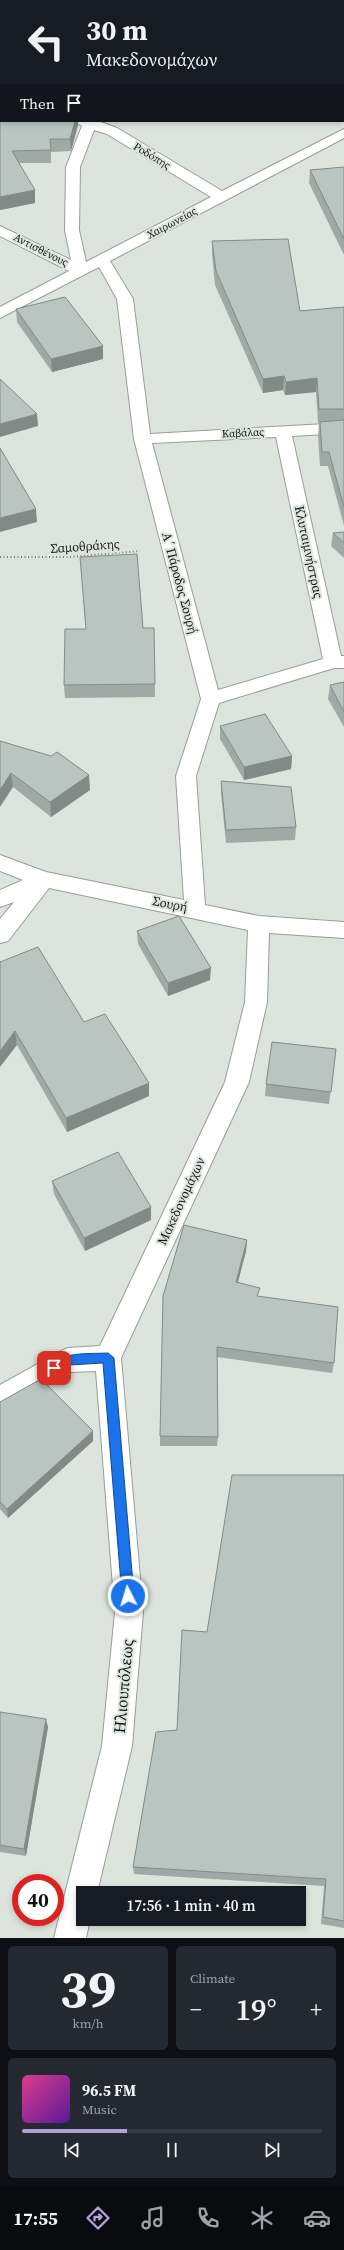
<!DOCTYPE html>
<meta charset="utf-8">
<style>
:root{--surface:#171b24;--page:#242831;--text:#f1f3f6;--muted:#9ea1a6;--line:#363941;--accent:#b3a0d8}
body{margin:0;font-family:"Source Serif 4",serif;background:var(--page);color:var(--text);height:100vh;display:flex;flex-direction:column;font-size:15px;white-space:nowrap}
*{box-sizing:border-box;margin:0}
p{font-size:13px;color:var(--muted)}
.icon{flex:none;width:22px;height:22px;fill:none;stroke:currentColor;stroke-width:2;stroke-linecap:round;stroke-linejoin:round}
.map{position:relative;height:1938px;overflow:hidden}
.sheet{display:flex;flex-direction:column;gap:8px;padding:8px;background:#0d0f14;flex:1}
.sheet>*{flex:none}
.banner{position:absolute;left:0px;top:0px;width:344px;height:122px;box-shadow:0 2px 6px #0003;background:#171b24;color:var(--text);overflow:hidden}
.speed{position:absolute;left:12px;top:1874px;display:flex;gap:8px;font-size:20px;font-weight:700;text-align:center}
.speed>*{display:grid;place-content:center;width:52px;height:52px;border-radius:50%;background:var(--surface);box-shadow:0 2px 6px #0003;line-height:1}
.speed .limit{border:6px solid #d22;background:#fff;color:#111}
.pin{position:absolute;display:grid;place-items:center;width:34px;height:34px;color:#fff;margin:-17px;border-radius:8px;box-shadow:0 2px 6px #0006}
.me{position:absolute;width:44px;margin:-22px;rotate:355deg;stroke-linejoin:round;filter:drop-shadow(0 0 3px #0008)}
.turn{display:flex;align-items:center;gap:14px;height:84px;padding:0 20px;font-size:18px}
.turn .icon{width:52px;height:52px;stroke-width:2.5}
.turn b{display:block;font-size:28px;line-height:34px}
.then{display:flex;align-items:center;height:38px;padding:0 20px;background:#0003;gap:8px;font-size:15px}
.big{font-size:30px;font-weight:600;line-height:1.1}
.sheet .tile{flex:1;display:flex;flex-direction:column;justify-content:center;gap:6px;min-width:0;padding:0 14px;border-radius:6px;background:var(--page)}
.sheet .dial{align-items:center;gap:0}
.dial b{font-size:52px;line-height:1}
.song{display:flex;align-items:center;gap:12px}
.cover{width:48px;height:48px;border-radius:6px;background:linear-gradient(135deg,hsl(330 70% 55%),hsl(270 70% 35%))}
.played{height:4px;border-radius:2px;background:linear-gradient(90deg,var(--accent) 35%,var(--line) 35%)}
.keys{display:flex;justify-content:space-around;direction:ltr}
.heat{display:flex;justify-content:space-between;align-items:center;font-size:22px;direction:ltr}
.sheet .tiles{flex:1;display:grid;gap:8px;grid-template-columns:1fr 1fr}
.tile:last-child{grid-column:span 2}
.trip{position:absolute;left:76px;top:1886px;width:230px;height:40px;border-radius:0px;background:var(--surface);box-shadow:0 2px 6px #0003;font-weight:600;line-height:40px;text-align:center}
.dock{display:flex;height:64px;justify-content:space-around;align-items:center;background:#090b0e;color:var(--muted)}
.dock .icon{width:28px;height:28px}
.dock .active{color:var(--accent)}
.dock b{font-size:18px;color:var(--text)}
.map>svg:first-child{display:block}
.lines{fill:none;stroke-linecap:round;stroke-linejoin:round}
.minor-casing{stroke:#979e97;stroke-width:2}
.path{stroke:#7a7e7a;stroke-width:2;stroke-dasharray:1 2.5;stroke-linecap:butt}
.minor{fill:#fff;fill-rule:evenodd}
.wall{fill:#a0a9a6}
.shaded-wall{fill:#828a87}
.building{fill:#bac5c1;stroke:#828a87}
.route{fill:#1a73e8;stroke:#114b97}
.labels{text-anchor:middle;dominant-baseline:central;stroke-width:4;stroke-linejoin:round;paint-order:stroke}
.far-street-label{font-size:11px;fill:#131513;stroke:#dde4dd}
.street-label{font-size:13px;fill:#131513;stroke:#dde4dd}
.near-street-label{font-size:16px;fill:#131513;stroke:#dde4dd}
</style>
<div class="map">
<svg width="344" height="1938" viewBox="0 0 344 1938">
<rect width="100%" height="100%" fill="#dde4dd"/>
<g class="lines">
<defs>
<path id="minor" d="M202,0h14l-14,1z
M74,121h24l19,7 105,63 122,-62v9l-234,123 23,38 17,135 194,-11v10l-52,3 49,220h3v12h-10l-115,35 -23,73 9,129 54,11 85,6v16l-75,-5 -2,69 -18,80 -128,276 22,254 -11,134 -35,147h-14v26h7l-4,19h-32l48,-192 13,-134 -19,-241 -25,1 -71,39v-26l59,-33 9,-4 32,-2 125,-264 20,-80 3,-72 -199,-42 -41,53 -8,2v-24l14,-17 -14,5v-17l23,-10 -23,-9v-16l46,17 138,28 -8,-124 25,-77 -67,-260 -17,-140 -18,-32 -99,51v-11l69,-36 -69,-35v-10l71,34 -6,-30 1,-63 16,-41zM94,130l13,4 104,63 -125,65 -7,-32 1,-63zM276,437l47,222 -105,31 -66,-247z"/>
</defs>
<use href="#minor" class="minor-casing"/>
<path class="path" d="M0,557h70l70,-6"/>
<use href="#minor" class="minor"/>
</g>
<path class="wall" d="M101,0h90l-1,1h-90z
M344,34v63h-1v-62z
M1,121h77v4l-7,26 -20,1v11h-32l16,40 -35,7z
M344,167v88l-35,-72 1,-13z
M212,241l88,70 44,-4v219l-16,-60h-8l-2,-30 1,-13h-1l-2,-31 -31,3 -2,-5 -20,3 -48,-108 -3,-31z
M16,309l87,37v13l-51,13 -35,-50z
M344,532v26l-13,-12 2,-13z
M80,557l63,71h11l1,69 -90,1 -1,-13 22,-56z
M344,682v45l-16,-28 2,-14z
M220,726l72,30 -1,13 -47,11 -24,-41z
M0,741l90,49 -39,27 -38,-30z
M221,781l75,46 -1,13 -69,3 -5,-49z
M137,931l73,49 -42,16 -30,-52z
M0,962l84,60 65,74 -82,36 -50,-87z
M336,1049l-7,55 -64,-8 1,-12z
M52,1181l99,39 -66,31 -31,-57z
M247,1240l-1,11 -8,31 21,15 75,66 -2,10 -115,-16 1,80 -1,9h-57v-10z
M0,1402l93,29v10l-85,77 -8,-9z
M344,1475v453l-23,-4 3,-38 -190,-12 -1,-7 44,-137 30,-98z
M0,1712l48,15 -22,129 -26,-4z"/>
<path class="shaded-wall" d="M182,0h9l-1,1h-8z
M1,99v13l-1,1v-13z
M75,121h3v4l-7,26 -1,-12z
M35,190v13l-35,7v-13z
M103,346v13l-51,13 -1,-13z
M284,376l-1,14 -20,3v-14z
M317,378l-1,14 -31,3 1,-13z
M37,414l1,12 -38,11v-13z
M36,509l1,13 -37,10v-14z
M292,756l-1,13 -47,11v-13z
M11,773l2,14 -13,20v-17z
M89,775l1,15 -39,27 -1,-15z
M211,968l-1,12 -42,16v-13z
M15,1031l2,14 -17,22v-16z
M149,1083v13l-82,36 -1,-14z
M151,1207v13l-66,31 -1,-13z
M247,1240l-1,11 -11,42 1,-11z
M93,1431v10l-85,77 -1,-9z
M46,1719l2,8 -22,129 -2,-7z"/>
<path class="building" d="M101,0h65l-1,1h-65z
M344,34v49h-1v-48z
M1,85v14l-1,1v-14z
M0,109h1v12h74l-5,18h-20l1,11 -39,1 23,39 -35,7z
M344,167v72l-34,-69z
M288,239l12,72 44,-4v102h-25l-2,-31 -31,4 -2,-6 -21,3 -47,-108 -4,-30z
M65,297l38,49 -52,13 -35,-50z
M0,379l37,35 -37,10z
M344,420v87l-15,-55h-7l-2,-30z
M0,448l36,61 -36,9z
M344,532v11l-11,-10z
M137,554l6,74h11l1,56 -91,1 1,-56h21l-6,-72z
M344,682v30l-14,-27z
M265,714l27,42 -48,11 -24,-41z
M0,741l51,15 6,-4 32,23 -39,27 -39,-29 -11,17z
M221,781l70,6 5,40 -70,3z
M179,916l32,52 -43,15 -31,-52z
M38,947l46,75 21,-8 44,69 -83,35 -51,-87 -15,20v-89z
M272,1042l64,7 -5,43 -65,-8z
M118,1152l33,55 -67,31 -32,-57z
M184,1225l63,15 -11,42 24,6 -3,8 81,11 -4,56 -117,-16 1,90 -58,-1 3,-140z
M41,1379l52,52 -86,78 -7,-7v-100z
M232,1475h112v446l-21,-4 3,-38 -193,-12 23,-135 21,-2 5,-100 25,2z
M0,1712l46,7 -22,130 -24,-4z"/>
<path class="route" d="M108,1353l6,5 20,238 -2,4 -4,2 -4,-2 -2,-4 -19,-233 -34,2 -15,8 -5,-5c7,-17 44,-14 59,-15z"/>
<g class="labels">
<g class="far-street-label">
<text transform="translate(152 156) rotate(31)">Ροδόπης</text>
<text transform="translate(172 223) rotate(-28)">Χαιρωνείας</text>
<text transform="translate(41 250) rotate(27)">Αντισθένους</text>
<text transform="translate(243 433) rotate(-3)">Καβάλας</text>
</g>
<g class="street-label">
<text transform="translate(85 546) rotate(-4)">Σαμοθράκης</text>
<text transform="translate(309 552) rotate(78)">Κλυταιμνήστρας</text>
<text transform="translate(180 583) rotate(75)">Α΄ Πάροδος Σουρή</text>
<text transform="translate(170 904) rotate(11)">Σουρή</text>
<text transform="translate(181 1201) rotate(-65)">Μακεδονομάχων</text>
</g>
<g class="near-street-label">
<text transform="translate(123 1686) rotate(-85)">Ηλιουπόλεως</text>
</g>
</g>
</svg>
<div class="speed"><div class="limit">40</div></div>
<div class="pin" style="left:54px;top:1368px;background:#d93025"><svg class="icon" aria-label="arrive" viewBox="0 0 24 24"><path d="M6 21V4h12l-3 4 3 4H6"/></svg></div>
<svg class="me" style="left:128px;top:1596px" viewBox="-20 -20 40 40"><circle r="17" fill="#1a73e8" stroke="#fff" stroke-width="3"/><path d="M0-11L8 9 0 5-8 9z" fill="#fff"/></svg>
<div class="trip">17:56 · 1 min · 40 m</div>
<div class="banner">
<div class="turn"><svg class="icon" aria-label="left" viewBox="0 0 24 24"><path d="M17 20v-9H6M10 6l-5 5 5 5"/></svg><div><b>30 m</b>Μακεδονομάχων</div></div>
<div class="then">Then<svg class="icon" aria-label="arrive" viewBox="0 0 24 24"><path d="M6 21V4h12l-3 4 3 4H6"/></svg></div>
</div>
</div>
<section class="sheet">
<div class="tiles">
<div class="tile dial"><b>39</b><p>km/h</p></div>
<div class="tile"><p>Climate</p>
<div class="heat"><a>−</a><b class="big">19°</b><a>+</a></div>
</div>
<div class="tile">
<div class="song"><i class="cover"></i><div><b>96.5 FM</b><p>Music</p></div></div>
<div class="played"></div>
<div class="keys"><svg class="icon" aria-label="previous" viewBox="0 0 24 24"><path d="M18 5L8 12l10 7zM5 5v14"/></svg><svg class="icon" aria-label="pause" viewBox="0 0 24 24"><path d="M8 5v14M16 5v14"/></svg><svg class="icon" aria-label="next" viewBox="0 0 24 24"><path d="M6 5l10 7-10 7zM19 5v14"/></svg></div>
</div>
</div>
</section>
<nav class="dock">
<b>17:55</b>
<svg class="icon active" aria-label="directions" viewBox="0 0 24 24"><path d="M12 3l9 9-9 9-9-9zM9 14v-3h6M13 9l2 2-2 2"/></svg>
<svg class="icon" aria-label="music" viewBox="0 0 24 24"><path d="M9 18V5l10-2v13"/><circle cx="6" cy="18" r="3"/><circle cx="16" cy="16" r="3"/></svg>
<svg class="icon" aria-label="phone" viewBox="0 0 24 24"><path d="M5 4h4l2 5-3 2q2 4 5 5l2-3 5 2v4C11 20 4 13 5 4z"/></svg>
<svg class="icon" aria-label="climate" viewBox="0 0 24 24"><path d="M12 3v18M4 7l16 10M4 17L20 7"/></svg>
<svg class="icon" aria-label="car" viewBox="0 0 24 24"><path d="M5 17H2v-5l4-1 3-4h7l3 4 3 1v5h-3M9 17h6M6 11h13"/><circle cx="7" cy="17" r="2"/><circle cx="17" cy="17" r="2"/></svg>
</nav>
